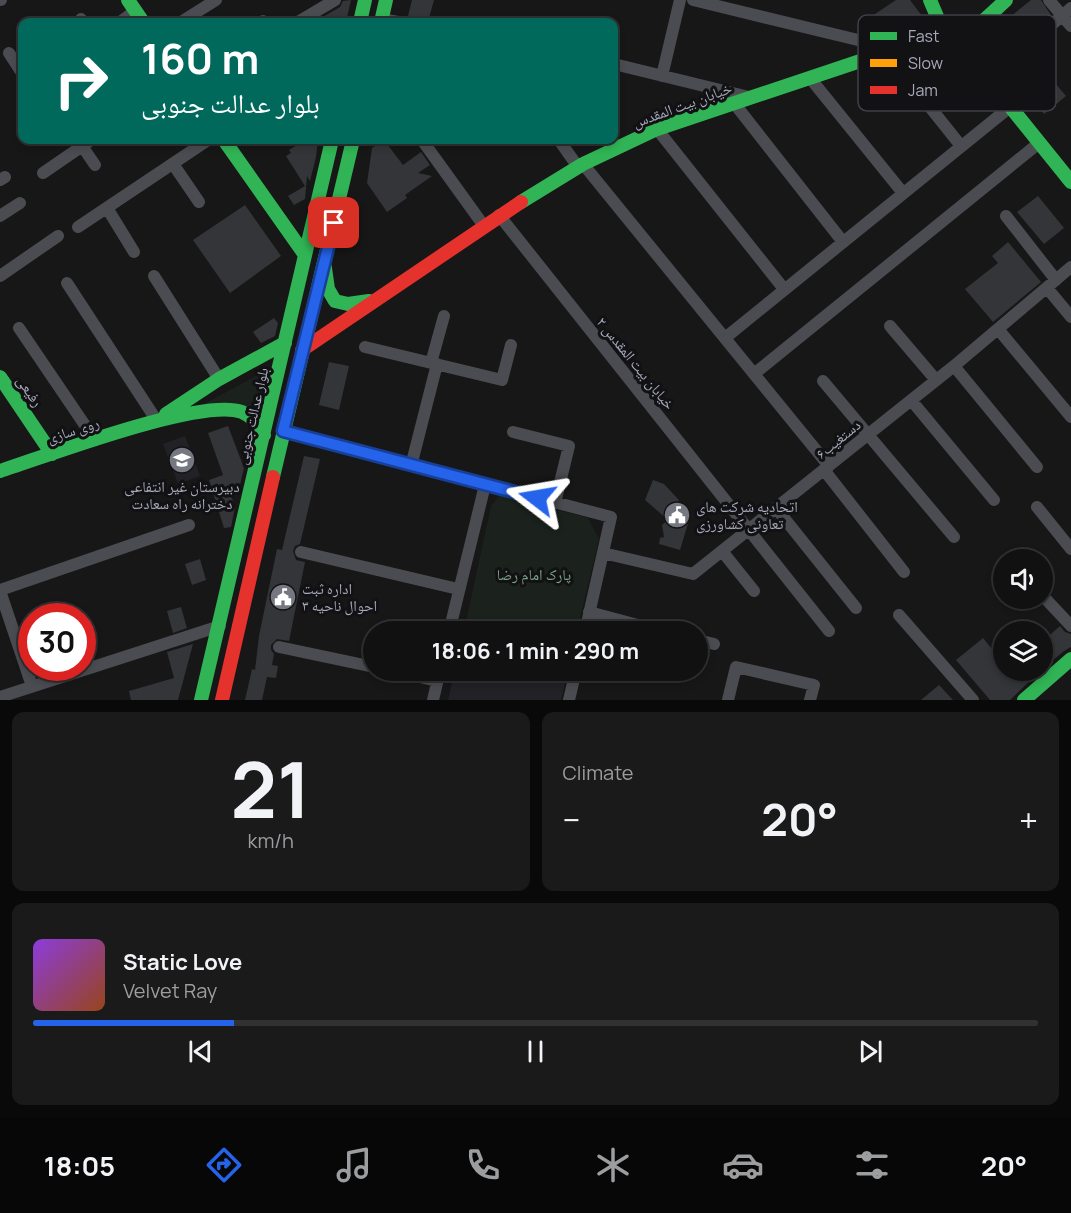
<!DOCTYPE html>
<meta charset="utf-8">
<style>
:root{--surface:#111112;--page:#1a1a1b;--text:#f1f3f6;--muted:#9c9d9f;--line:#303132;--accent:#2563eb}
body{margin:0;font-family:Manrope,"Noto Naskh Arabic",sans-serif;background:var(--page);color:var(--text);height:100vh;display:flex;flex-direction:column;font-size:22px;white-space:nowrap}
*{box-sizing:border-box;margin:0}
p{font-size:20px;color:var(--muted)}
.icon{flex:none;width:33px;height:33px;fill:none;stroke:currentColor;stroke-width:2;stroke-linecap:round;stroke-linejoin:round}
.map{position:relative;height:700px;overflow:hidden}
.sheet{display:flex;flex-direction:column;gap:12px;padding:12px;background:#09090a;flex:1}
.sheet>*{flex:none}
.hud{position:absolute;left:18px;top:18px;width:600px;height:126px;border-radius:12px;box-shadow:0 3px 9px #0003,0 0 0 2px var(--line);background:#00695c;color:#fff;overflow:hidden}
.controls{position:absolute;left:993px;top:549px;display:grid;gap:12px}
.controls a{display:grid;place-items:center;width:60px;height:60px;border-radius:50%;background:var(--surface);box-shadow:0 3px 9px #0003,0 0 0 2px var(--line);font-size:30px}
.speed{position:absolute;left:18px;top:603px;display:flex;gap:12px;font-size:30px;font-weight:700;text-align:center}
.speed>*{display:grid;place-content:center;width:78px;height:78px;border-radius:50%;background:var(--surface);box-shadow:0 3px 9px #0003,0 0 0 2px var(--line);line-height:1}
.speed .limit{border:9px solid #d22;background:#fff;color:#111}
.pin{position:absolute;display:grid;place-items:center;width:51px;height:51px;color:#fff;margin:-26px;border-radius:12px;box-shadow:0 3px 9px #0006}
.me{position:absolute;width:66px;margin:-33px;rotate:284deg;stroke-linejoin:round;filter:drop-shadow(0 0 4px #0008)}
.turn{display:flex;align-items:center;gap:21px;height:126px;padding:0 24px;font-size:27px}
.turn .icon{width:78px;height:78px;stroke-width:2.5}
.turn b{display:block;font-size:42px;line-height:51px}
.big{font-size:45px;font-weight:700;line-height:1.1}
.sheet .widget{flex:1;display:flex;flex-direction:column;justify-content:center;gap:9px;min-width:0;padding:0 21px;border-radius:12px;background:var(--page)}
.sheet .dial{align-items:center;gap:0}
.dial b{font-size:78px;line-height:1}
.song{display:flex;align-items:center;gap:18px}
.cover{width:72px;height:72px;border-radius:9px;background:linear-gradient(135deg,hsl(270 70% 55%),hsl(20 70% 35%))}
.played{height:6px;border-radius:3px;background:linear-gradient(90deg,var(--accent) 20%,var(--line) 20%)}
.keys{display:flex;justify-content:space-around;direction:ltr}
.heat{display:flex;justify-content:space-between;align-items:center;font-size:33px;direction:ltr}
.sheet .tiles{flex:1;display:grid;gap:12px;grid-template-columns:1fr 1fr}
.widget:last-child{grid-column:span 2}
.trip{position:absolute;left:363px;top:621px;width:345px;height:60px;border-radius:30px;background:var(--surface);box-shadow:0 3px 9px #0003,0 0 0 2px var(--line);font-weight:700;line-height:60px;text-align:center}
.tab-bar{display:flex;height:96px;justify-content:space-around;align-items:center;background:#070707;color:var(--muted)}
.tab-bar .icon{width:42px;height:42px}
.tab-bar .active{color:var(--accent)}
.tab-bar b{font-size:27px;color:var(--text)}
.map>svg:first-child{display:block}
.built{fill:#222125}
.green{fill:#1b221d}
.building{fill:#343538}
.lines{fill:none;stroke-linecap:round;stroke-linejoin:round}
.street{stroke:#4b4c51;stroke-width:12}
.fast{stroke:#30b455;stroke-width:14}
.slow{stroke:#ff9f0a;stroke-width:14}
.jam{stroke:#e5322d;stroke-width:14}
.route-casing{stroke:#184099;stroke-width:15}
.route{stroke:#2563eb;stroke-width:10}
.labels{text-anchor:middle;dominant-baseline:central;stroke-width:6;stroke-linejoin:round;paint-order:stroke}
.street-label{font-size:15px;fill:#a7aaba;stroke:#121114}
.poi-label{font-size:15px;fill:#a7aaba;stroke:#121114;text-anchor:start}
.park-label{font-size:15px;fill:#7ca786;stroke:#121114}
.key{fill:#121114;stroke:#3f3f46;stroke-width:1.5}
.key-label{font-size:16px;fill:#a7aaba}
</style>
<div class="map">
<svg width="1071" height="700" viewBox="0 0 1071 700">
<rect width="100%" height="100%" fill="#171718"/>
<path class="built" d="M185,436l15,40 -22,8 -15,-40z
M455,670h113v1l-7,29h-113z"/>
<path class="green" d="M267,370l-10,45 -64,-5z
M500,495l88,23 11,21 -22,92h-113l27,-125z"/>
<path class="building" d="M351,0l-5,22h-22l-3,-4 19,-11 3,-6z
M412,0h22l-6,22 -21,-2z
M896,0h14l12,16 -34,23 -16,-23z
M1031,0h10l10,15 -56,47 -12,-19 2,-6z
M1048,75l18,21 -22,18 -17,-22z
M305,140h13l-2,17 -6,24 -3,-5 -2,23 -11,6 -6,-9 17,-10 -19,-30 5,-3 -2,-3z
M384,140l19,25 18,-13 9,13 -12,8 14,3 -27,19 2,3 -20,14 -20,-29 5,-35z
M1038,196l26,32 -20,16 -27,-32z
M245,205l36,51 -51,37 -37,-53z
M1008,242l33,40 -48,40 -28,-33 33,-26 -6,-7z
M274,318l4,5 -3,13 -14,7 -8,-11z
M329,362l20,4 -10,44 -20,-5z
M228,426l16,42 -5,21 -9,3 5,16 -4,19 -7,1 -15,-48 14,-5 -15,-42z
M304,456l16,3 -20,85 -5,2 -2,5 3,9 9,2 -16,79 -12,-2 -6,6v5l3,4 -2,11 6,1 -2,12 -9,-1 -5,23h-17l7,-31 3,1 4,-34 18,-87 5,1z
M653,480l11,4 14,15 11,21 -9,30 -21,-6 1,-6 4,-1 -2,-12 6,-5 -23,-20z
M200,559l6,21 -14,5 -7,-21z
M181,607l6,21 -14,5 -6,-22z
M1060,626l5,6 6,2v13l-7,4 -22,18v-27z
M983,638l21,26v6h37l-31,30h-20l-34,-40z
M193,644l-15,56h-47l-2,-9 45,-13 -7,-26z
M939,685l14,15h-32z"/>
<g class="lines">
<path class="street" d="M0,0h1
M693,0l202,49
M1049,0l22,26
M81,19l2,3
M382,19l16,3
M263,21l1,1
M120,22l15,-11
M181,22l35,-22
M298,22l37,-22
M886,52l75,94
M9,53l13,20
M614,64l135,33
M662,76l18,-76
M810,78l93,115
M988,79l83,-71
M734,103l109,139
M657,129l127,160
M78,140l17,25
M422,140l62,86
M559,140l19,27
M173,164l26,38
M583,164l246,302
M43,173l48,-33
M0,180l5,-3
M107,208l27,44
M499,215l330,416
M0,216l20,-13
M1006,216l50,64
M78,227l130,-87
M0,276l58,-40
M154,276l65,103
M67,283l90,138
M1047,288l24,29
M890,326l46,54
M19,328l76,112
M998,329l73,88
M725,338l285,-231
M365,347l137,33 9,-35
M431,363l13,-47
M954,366l83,101
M754,374l285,-231
M823,381l131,156
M911,400l83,100
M283,431l328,86 -26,115
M513,432l56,14 -14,57
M411,466l26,-102
M824,470l80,102
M1037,507l34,42
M776,508l80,100
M722,551l32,40
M301,552l157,37
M603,553l90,21 261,-208 117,-99
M0,590l189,-65
M0,591l32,95
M1042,595l29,31
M589,612l75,20
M899,615l74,85
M449,632l36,-147
M698,640l16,4
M279,647l95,20
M390,670l47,11
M0,697l220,-71
M433,700l7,-30
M569,700l7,-30
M728,700l8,-33 78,18 -4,15"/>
<path class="fast" d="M128,0l15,22
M1006,0l-39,36 21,43 83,103
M360,22l5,-22
M381,22l5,-22
M224,140l81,115
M521,202l62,-38 74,-35 287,-96 -14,-33
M325,268l3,21 7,12 13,3 21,-3
M0,377l52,77
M166,414l53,-35 66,-36
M0,471c47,-15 201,-74 242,-59 10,4 17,14 22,23
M273,477l80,-337
M201,700l131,-560
M1024,700l47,-41"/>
<path class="slow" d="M945 33a11 11 0 1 1 22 0a11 11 0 1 1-22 0Z"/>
<path class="jam" d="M302,350l219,-148
M222,700l51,-223"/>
</g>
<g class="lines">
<defs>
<path id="route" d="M334,223l-51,208 254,67"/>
</defs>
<use href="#route" class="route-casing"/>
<use href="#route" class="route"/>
</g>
<defs>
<symbol id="school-disc" viewBox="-11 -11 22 22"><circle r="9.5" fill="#757781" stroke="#121114"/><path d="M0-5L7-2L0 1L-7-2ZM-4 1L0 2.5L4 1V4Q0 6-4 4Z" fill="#fff"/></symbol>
<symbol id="civic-disc" viewBox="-11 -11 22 22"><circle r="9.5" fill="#757781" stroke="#121114"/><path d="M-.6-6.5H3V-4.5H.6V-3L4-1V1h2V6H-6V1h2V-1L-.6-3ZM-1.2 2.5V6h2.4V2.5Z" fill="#fff"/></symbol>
</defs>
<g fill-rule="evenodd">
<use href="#school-disc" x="167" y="445" width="30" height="30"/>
<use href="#civic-disc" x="662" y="500" width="30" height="30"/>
<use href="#civic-disc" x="268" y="582" width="30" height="30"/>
</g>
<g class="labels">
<g class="street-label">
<text transform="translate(682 105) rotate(-20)">خیابان بیت المقدس</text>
<text transform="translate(636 363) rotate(51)">خیابان بیت المقدس ۲</text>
<text transform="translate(30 391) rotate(56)">رفیعی</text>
<text transform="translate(252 416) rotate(-77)">بلوار عدالت جنوبی</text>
<text transform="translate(73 430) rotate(-18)">روی سازی</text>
<text transform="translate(838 439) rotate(-39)">دستغیب۶</text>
</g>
<g class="poi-label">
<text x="182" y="486" text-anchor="middle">دبیرستان غیر انتفاعی<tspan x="182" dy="17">دخترانه راه سعادت</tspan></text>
<text x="696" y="506">اتحادیه شرکت های<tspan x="696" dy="17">تعاونی کشاورزی</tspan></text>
<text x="302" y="588">اداره ثبت<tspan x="302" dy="17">احوال ناحیه ۳</tspan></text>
</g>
<g class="park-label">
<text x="534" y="574">پارک امام رضا</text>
</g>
</g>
<rect x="858" y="15" width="198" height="96" rx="9" class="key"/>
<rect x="870" y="32" width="27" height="8" fill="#30b455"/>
<rect x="870" y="59" width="27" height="8" fill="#ff9f0a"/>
<rect x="870" y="86" width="27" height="8" fill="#e5322d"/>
<g class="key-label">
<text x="908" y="42">Fast</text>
<text x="908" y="69">Slow</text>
<text x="908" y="96">Jam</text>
</g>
</svg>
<div class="controls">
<a><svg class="icon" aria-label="sound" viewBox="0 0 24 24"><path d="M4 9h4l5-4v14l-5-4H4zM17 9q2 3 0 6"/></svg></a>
<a><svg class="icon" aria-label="layers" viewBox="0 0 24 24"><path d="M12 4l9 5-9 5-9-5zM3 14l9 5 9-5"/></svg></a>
</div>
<div class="speed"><div class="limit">30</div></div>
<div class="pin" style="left:334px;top:223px;background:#d93025"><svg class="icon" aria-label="arrive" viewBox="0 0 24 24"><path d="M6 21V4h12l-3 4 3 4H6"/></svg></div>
<svg class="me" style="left:537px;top:498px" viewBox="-20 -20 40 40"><path d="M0-17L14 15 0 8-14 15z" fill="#2563eb" stroke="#fff" stroke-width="4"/></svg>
<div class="trip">18:06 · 1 min · 290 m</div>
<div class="hud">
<div class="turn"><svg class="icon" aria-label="right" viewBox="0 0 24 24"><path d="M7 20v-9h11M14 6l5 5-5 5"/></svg><div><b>160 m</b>بلوار عدالت جنوبی</div></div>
</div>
</div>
<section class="sheet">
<div class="tiles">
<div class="widget dial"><b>21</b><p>km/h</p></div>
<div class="widget"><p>Climate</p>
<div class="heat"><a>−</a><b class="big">20°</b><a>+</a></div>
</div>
<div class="widget">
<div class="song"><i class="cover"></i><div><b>Static Love</b><p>Velvet Ray</p></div></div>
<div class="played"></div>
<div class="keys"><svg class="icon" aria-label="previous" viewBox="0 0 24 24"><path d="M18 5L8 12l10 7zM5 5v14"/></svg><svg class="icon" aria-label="pause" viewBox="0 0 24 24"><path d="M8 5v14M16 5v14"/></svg><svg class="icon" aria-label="next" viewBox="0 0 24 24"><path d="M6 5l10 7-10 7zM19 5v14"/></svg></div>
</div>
</div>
</section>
<nav class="tab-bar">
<b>18:05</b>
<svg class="icon active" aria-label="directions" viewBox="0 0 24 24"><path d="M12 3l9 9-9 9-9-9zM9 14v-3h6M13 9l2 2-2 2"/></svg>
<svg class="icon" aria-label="music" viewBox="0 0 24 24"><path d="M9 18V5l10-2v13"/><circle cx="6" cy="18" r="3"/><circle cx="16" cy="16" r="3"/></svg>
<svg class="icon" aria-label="phone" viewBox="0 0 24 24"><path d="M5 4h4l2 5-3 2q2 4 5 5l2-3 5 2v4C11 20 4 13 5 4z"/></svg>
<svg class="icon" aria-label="climate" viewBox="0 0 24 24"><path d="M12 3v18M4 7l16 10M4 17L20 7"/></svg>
<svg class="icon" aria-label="car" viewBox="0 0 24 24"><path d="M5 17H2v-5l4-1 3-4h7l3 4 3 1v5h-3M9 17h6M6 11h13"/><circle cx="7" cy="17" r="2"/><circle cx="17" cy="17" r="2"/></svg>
<svg class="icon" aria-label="filters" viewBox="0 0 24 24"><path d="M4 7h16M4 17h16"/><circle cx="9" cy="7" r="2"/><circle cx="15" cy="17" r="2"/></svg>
<b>20°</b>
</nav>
